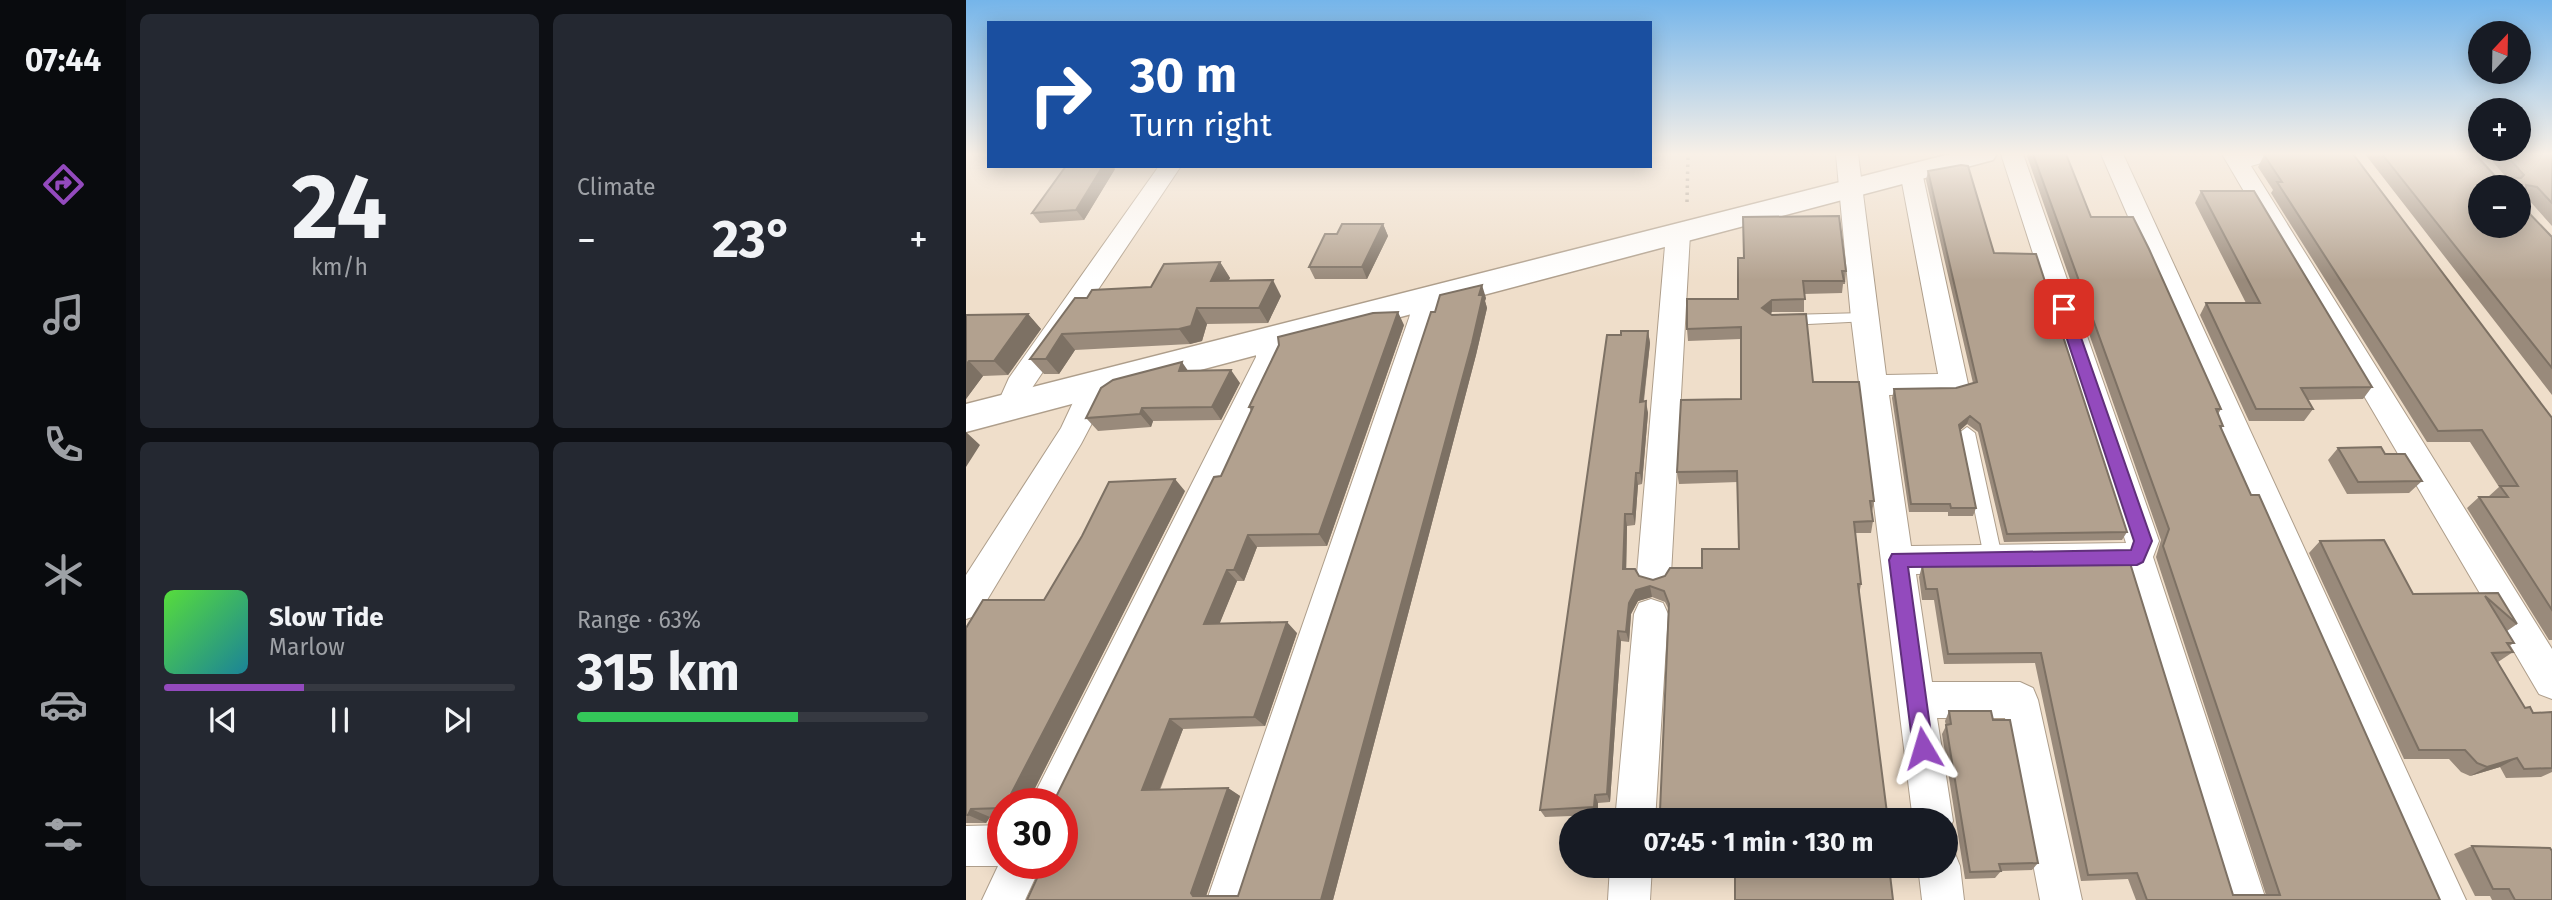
<!DOCTYPE html>
<meta charset="utf-8">
<style>
:root{--surface:#171b24;--page:#242831;--text:#f1f3f6;--muted:#9ea1a6;--line:#363941;--accent:#934abd}
body{margin:0;font-family:"Fira Sans",sans-serif;background:var(--page);color:var(--text);height:100vh;display:flex;flex-direction:column;font-size:26px;white-space:nowrap}
*{box-sizing:border-box;margin:0}
p{font-size:23px;color:var(--muted)}
.icon{flex:none;width:38px;height:38px;fill:none;stroke:currentColor;stroke-width:2;stroke-linecap:round;stroke-linejoin:round}
.map{position:relative;flex:1;overflow:hidden}
.details{display:flex;flex-direction:column;gap:14px;padding:14px;background:#0d0f14;width:840px}
.details>*{flex:none}
.top-card{position:absolute;left:21px;top:21px;width:665px;height:147px;border-radius:0px;box-shadow:0 4px 18px #0003;background:#1a4fa0;color:#fff;overflow:hidden}
.needle{width:46px;rotate:22deg}
.tools{position:absolute;left:1502px;top:21px;display:grid;gap:14px}
.tools a{display:grid;place-items:center;width:63px;height:63px;border-radius:50%;background:var(--surface);box-shadow:0 4px 18px #0003;font-size:35px}
.speed{position:absolute;left:21px;top:788px;display:flex;gap:14px;font-size:35px;font-weight:700;text-align:center}
.speed>*{display:grid;place-content:center;width:91px;height:91px;border-radius:50%;background:var(--surface);box-shadow:0 4px 18px #0003;line-height:1}
.speed .limit{border:10px solid #d22;background:#fff;color:#111}
.pin{position:absolute;display:grid;place-items:center;width:60px;height:60px;color:#fff;margin:-30px;border-radius:14px;box-shadow:0 4px 10px #0006}
.me{position:absolute;width:77px;margin:-38px;rotate:353deg;stroke-linejoin:round;filter:drop-shadow(0 0 5px #0008)}
.turn{display:flex;align-items:center;gap:24px;height:147px;padding:0 28px;font-size:32px}
.turn .icon{width:91px;height:91px;stroke-width:2.5}
.turn b{display:block;font-size:49px;line-height:60px}
.big{font-size:52px;font-weight:700;line-height:1.1}
.details .tile{flex:1;display:flex;flex-direction:column;justify-content:center;gap:10px;min-width:0;padding:0 24px;border-radius:10px;background:var(--page)}
.details .dial{align-items:center;gap:0}
.dial b{font-size:91px;line-height:1}
.song{display:flex;align-items:center;gap:21px}
.cover{width:84px;height:84px;border-radius:10px;background:linear-gradient(135deg,hsl(110 70% 55%),hsl(190 70% 35%))}
.played{height:7px;border-radius:4px;background:linear-gradient(90deg,var(--accent) 40%,var(--line) 40%)}
.keys{display:flex;justify-content:space-around;direction:ltr}
.heat{display:flex;justify-content:space-between;align-items:center;font-size:38px;direction:ltr}
.charge{height:10px;border-radius:5px;background:linear-gradient(90deg,#34c759 63%,var(--line) 0)}
.details .tiles{flex:1;display:grid;gap:14px;grid-template-columns:repeat(2,1fr)}
.trip{position:absolute;left:593px;top:808px;width:399px;height:70px;border-radius:35px;background:var(--surface);box-shadow:0 4px 18px #0003;font-weight:700;line-height:70px;text-align:center}
main{display:flex;flex:1;min-height:0}
.tab-bar{display:flex;flex-direction:column;width:126px;justify-content:space-around;align-items:center;background:#090b0e;color:var(--muted)}
.tab-bar .icon{width:49px;height:49px}
.tab-bar .active{color:var(--accent)}
.tab-bar b{font-size:32px;color:var(--text)}
.map>svg:first-child{display:block}
.lines{fill:none;stroke-linecap:round;stroke-linejoin:round}
.lane-casing{stroke:#ae9e8b;stroke-width:2}
.street-casing{stroke:#ae9e8b;stroke-width:2}
.secondary-casing{stroke:#ae9e8b;stroke-width:3}
.path{stroke:#a49889;stroke-width:3.5;stroke-dasharray:2.5 4.5;stroke-linecap:butt}
.lane{fill:#fff;fill-rule:evenodd}
.street{fill:#fff;fill-rule:evenodd}
.secondary{fill:#fff;fill-rule:evenodd}
.wall{fill:#998a7b}
.shaded-wall{fill:#7d7164}
.building{fill:#b2a18f;stroke:#7d7164;stroke-width:2;fill-rule:evenodd}
.route{fill:#934abd;stroke:#60307b;stroke-width:2}
</style>
<main>
<nav class="tab-bar">
<b>07:44</b>
<svg class="icon active" aria-label="directions" viewBox="0 0 24 24"><path d="M12 3l9 9-9 9-9-9zM9 14v-3h6M13 9l2 2-2 2"/></svg>
<svg class="icon" aria-label="music" viewBox="0 0 24 24"><path d="M9 18V5l10-2v13"/><circle cx="6" cy="18" r="3"/><circle cx="16" cy="16" r="3"/></svg>
<svg class="icon" aria-label="phone" viewBox="0 0 24 24"><path d="M5 4h4l2 5-3 2q2 4 5 5l2-3 5 2v4C11 20 4 13 5 4z"/></svg>
<svg class="icon" aria-label="climate" viewBox="0 0 24 24"><path d="M12 3v18M4 7l16 10M4 17L20 7"/></svg>
<svg class="icon" aria-label="car" viewBox="0 0 24 24"><path d="M5 17H2v-5l4-1 3-4h7l3 4 3 1v5h-3M9 17h6M6 11h13"/><circle cx="7" cy="17" r="2"/><circle cx="17" cy="17" r="2"/></svg>
<svg class="icon" aria-label="filters" viewBox="0 0 24 24"><path d="M4 7h16M4 17h16"/><circle cx="9" cy="7" r="2"/><circle cx="15" cy="17" r="2"/></svg>
</nav>
<section class="details">
<div class="tiles">
<div class="tile dial"><b>24</b><p>km/h</p></div>
<div class="tile"><p>Climate</p>
<div class="heat"><a>−</a><b class="big">23°</b><a>+</a></div>
</div>
<div class="tile">
<div class="song"><i class="cover"></i><div><b>Slow Tide</b><p>Marlow</p></div></div>
<div class="played"></div>
<div class="keys"><svg class="icon" aria-label="previous" viewBox="0 0 24 24"><path d="M18 5L8 12l10 7zM5 5v14"/></svg><svg class="icon" aria-label="pause" viewBox="0 0 24 24"><path d="M8 5v14M16 5v14"/></svg><svg class="icon" aria-label="next" viewBox="0 0 24 24"><path d="M6 5l10 7-10 7zM19 5v14"/></svg></div>
</div>
<div class="tile"><p>Range · 63%</p><b class="big">315 km</b><div class="charge"></div></div>
</div>
</section>
<div class="map">
<svg width="1586" height="900" viewBox="0 0 1586 900">
<rect width="100%" height="100%" fill="#efdeca"/>
<g class="lines">
<defs>
<path id="lane" d="M898,313l7,5 -2,3 -81,4 -7,-5 7,-5z
M1001,427l8,6 27,124 -3,5 -6,2 -6,-2 -3,-5 -25,-124z"/>
<path id="street" d="M870,154h22l28,221 52,-1 -38,-202 3,-5h16l3,5 46,212 -4,7 -10,3 -65,1 22,151 215,-3 -125,-389h22l136,387 -6,16 113,343h-42l-99,-329 -209,3 16,108h88l13,6 5,12 44,200h-42l-35,-182h-68l16,103 -7,15v-15h-33l-62,-503z
M1135,154h22l343,746h-42z
M1256,154h56l-3,5 -24,7 301,483v50l-13,-5z
M193,166h22l-149,222 -12,27 -10,3 -10,-3 -4,-8 13,-29z
M712,227l8,2 4,5 -19,340 -5,10 -12,4 -12,-4 -5,-10 29,-340 4,-5z
M459,289l9,3 4,6 -3,20 -186,582h-42l202,-582 7,-26z
M303,331l9,2 4,7 2,17 -220,460 -2,-14h-32l226,-446v-17l4,-7z
M128,376l10,3 4,7 -7,20 -20,38 -103,171 -12,4v-44l95,-147 23,-49z
M685,599l12,4 5,11 -13,207h-40l19,-207 5,-11z
M37,825v38h39l-17,37h-43l16,-34h-32v-40z
M980,848l8,3 6,15 4,34h-42l-4,-34h28z
M644,866h42l-2,34h-42z"/>
<path id="secondary" d="M984,154h47l-4,6 -1027,272v-28z"/>
</defs>
<use href="#lane" class="lane-casing"/>
<use href="#street" class="street-casing"/>
<use href="#secondary" class="secondary-casing"/>
<path class="path" d="M721,202l1,-48"/>
<use href="#lane" class="lane"/>
<use href="#street" class="street"/>
<use href="#secondary" class="secondary"/>
</g>
<path class="wall" d="M1061,154h39l25,63 130,192 -3,5 5,12 -2,3 219,471h-304l-8,-21 -47,2 -46,-218 -91,1 -10,-64h-12l-3,-23 3,-11 208,-3 103,332h33l-110,-338 5,-17 -134,-384z
M1399,154h110l21,23h10l-20,-23h66v72l-24,-27h-2v11l26,27v158z
M1298,155l288,263v222h-3l-82,-132 12,-11h9l11,-10 -29,-45h-43l-156,-249 2,-3 -15,-23z
M149,169l-31,51 -44,3 -8,-10z
M962,171l66,82 133,279 -5,8 -118,2 -26,-110 -11,-8 -7,6 16,78 -3,8h-25v-4h-39l-17,-114 2,-9 62,-1 17,-5 -47,-203z
M1235,191l171,196 -9,12 -56,1 6,9 -9,12h-55l-49,-106 6,-12h40l-51,-100z
M417,224l5,12 -21,43h-52l-6,-12z
M772,258l108,13 -1,13h-2l-1,9 -38,1v18h-32l-2,2 43,68 61,119 -2,11 1,9 -2,12h-16l6,51 -2,11 29,226h-214l-1,-3h-11l-2,-7 9,-201 -4,-8 -13,-5 -14,4 -7,13 -2,28 -8,-1 -11,161 -12,1v12l-53,2 -5,-7 81,-475 27,-4 2,12 -6,58 4,12 -6,71 -4,1 -3,40 -8,1 -1,43 13,7 14,4 49,-12 37,-19 -1,-67 -59,2 -2,-12 64,-73v-60l-53,2 -1,-12 51,-30z
M254,262l10,16 -2,3 53,15 -13,27 -61,1 -5,17 -12,3 -115,6 -16,24h-15l-14,-15 57,-61 64,-11z
M520,298l-1,3 2,7 -11,47 -143,545h-306l16,-37h-1h20v-60h-59v14h-13l-4,6h-20v-195l78,-28 141,-109 -155,307 24,5 167,-327 30,-65 -2,-4 155,-82 -77,221 -70,1 -13,34h-7l-18,43 78,9 -32,93 -82,3 -23,61 68,-2 12,8 -34,100h32l197,-584z
M62,314l13,15 -33,46 -25,1 -17,23v-84z
M222,371l52,12 -19,37 -68,1 -2,6 -53,4 -12,-13z
M1372,448l47,6 37,27 -13,12 -62,1 -19,-34z
M1354,541l93,53 85,-1 19,31 -10,7 7,12 -5,3 4,6 -15,10 27,46 8,5 19,-1v60l-11,5 -35,1 -6,-11 -30,9 -9,-4 -12,-13h-45l-95,-206z
M983,711l89,152 -6,7 -31,1 -6,7 -30,1 -23,-145 4,-8 -1,-5z
M1506,846l80,54h-60l-2,-4h-15l-21,-42z"/>
<path class="shaded-wall" d="M137,166h10l2,3 -31,51 -8,-10z
M417,224l5,12 -21,43 -5,-12z
M254,262l10,16 -9,18 -10,-15z
M307,280l8,16 -13,27 -9,-15z
M516,285l4,13 -1,3 2,7 -11,47 -143,545h-12z
M806,300v12l-10,8v-12z
M231,308l10,16 -5,17 -12,3 -11,-15z
M432,312l6,13 -77,221 -8,-12z
M62,314l13,15 -33,46 -14,-14z
M682,331l2,12 -8,70 -2,-11z
M96,334l13,16 -16,24 -13,-15z
M3,361l14,15 -17,23v-34z
M216,362l9,13 -12,-4z
M265,370l9,13 -19,37 -9,-13z
M680,401l2,12 -6,71 -2,-11z
M176,408l11,13 -2,6 -11,-13z
M1004,416l-3,8 -11,10 3,-9z
M0,432l14,13 -14,22z
M670,473l2,12 -3,40 -2,-11z
M209,479l10,12 -157,311 -15,-4 -2,-4z
M659,514l2,12 -1,54 -3,-11z
M282,535l9,12 -13,34 -10,-11z
M261,570l10,11 -22,54 -11,-11z
M684,586l2,11 -14,4 -7,13 -2,28 -3,-10 3,-29 7,-13z
M321,622l10,11 -32,93 -11,-9z
M652,631l3,10 -11,161 -3,-8z
M204,719l13,10 -27,69 -14,-8z
M1551,758l-17,9 -30,9 17,-9z
M262,788l12,8 -35,103 -12,-3 -2,-3z
M629,795l3,8v12l-4,-8z
M77,798l12,5h-11z
M5,809l19,8 -4,6 -18,-8z"/>
<path class="building" d="M1067,154h33l25,63h42l16,32 72,160h-5l7,17h-3l31,69h8l181,405h-293l-10,-27 -49,2 -47,-222 -93,1 -11,-65h-11l-4,-23 208,-3 103,332h47l-117,-349 6,-17z
M1302,154h85l199,264v192l-73,-113h29l-8,-11h18l-36,-56 -44,1 -161,-249h5l-18,-27z
M1416,154h93l21,23 25,1 3,-3 -19,-21h47v49l-15,-16 -11,-2v25l26,27v131zM1514,187h38v39h-38z
M995,165l7,1 26,87 42,1 91,278 -120,2 -27,-110 -10,-8 -11,9 17,83h-25l-1,-4h-39l-17,-115 62,-1 21,-6 -49,-211z
M100,166h37l-27,44 -44,3z
M1235,191h53l118,196 -71,1 12,21h-57l-50,-106h54z
M873,216l7,55h-4l2,10h-41l2,18 -33,1 -10,8 10,7 34,-1 7,68h46l15,119h-4l3,20 -19,1 7,62h-3l30,237h-153v-6l-62,1v-6l-13,1 9,-207 -5,-13 -14,-5 -14,4 -7,13 -3,29 -8,-1 -11,163 -12,1 -1,12 -54,3 67,-475h14v-4h27l-8,71 6,-1 -6,72h-4l-3,41h-8l-2,55h12l4,7 14,4 12,-4 5,-8h32v-19h37l-2,-78 -60,1 4,-72 60,-1v-72l-54,2v-30h51v-41h6l-1,-41z
M376,224h41l-21,43h-53l16,-33h12z
M254,262l-9,19 62,-1 -14,28h-62l-6,18 -12,3 -117,5 -16,25h-16l45,-61h12l5,-8 59,-3 13,-23z
M516,285l-3,10h4l-11,48 -151,557h-294l17,-37h18v-60h-9l161,-326 7,-1 32,-69h-4l30,-62 -1,-8 95,-24 25,-1 -79,222 -71,1 -14,35h-7l-23,54 83,-2 -33,95 -84,2 -28,71 86,-2 -37,105 2,3h45l193,-584h4l5,-17z
M62,314l-34,47h-25l-3,4v-50z
M216,362l-3,9 52,-1 -19,37 -70,1 -2,6 -54,4 15,-30 12,-8z
M1415,447l4,7h20l17,27 -64,1 -20,-34z
M209,479l-164,315 2,4h30l1,5h-41v5l-32,1 -3,6h-2v-187l17,-28h61l38,-64 27,-54z
M1418,540l29,54 85,-1 19,31 -32,-28 29,47h-7l6,9 -21,1 33,55 5,-1 3,6 19,-1v56l-28,1 -7,-11 -30,9 -10,-4 -12,-13h-46l-99,-209z
M983,711h42l2,9h17l28,143 -39,1 2,7 -31,1 -24,-147 5,-1z
M1506,846l78,2 2,3v49h-37l-6,-11h-16z
M769,866h154l4,34h-158z"/>
<linearGradient id="sky" x2="0" y2="1"><stop stop-color="#75b5ea"/><stop offset="0.55" stop-color="#f8f0e7"/><stop offset="1" stop-color="#f8f0e7" stop-opacity="0"/></linearGradient>
<rect width="1586" height="280" fill="url(#sky)"/>
<path class="route" d="M1098,304l7,5 81,232 -9,21 -6,3 -229,2 25,181 -3,7 -7,3 -7,-3 -3,-7 -24,-188 3,-6 239,-4 3,-9 -77,-232z"/>
</svg>
<div class="tools">
<a><svg class="needle" viewBox="-14 -14 28 28"><path d="M0-13l5 13h-10z" fill="#e53935"/><path d="M0 13l5-13h-10z" fill="#9ea1a6"/></svg></a>
<a>+</a>
<a>−</a>
</div>
<div class="speed"><div class="limit">30</div></div>
<div class="pin" style="left:1098px;top:309px;background:#d93025"><svg class="icon" aria-label="arrive" viewBox="0 0 24 24"><path d="M6 21V4h12l-3 4 3 4H6"/></svg></div>
<svg class="me" style="left:957px;top:748px" viewBox="-20 -20 40 40"><path d="M0-17L14 15 0 8-14 15z" fill="#934abd" stroke="#fff" stroke-width="4"/></svg>
<div class="trip">07:45 · 1 min · 130 m</div>
<div class="top-card">
<div class="turn"><svg class="icon" aria-label="right" viewBox="0 0 24 24"><path d="M7 20v-9h11M14 6l5 5-5 5"/></svg><div><b>30 m</b>Turn right</div></div>
</div>
</div>
</main>
